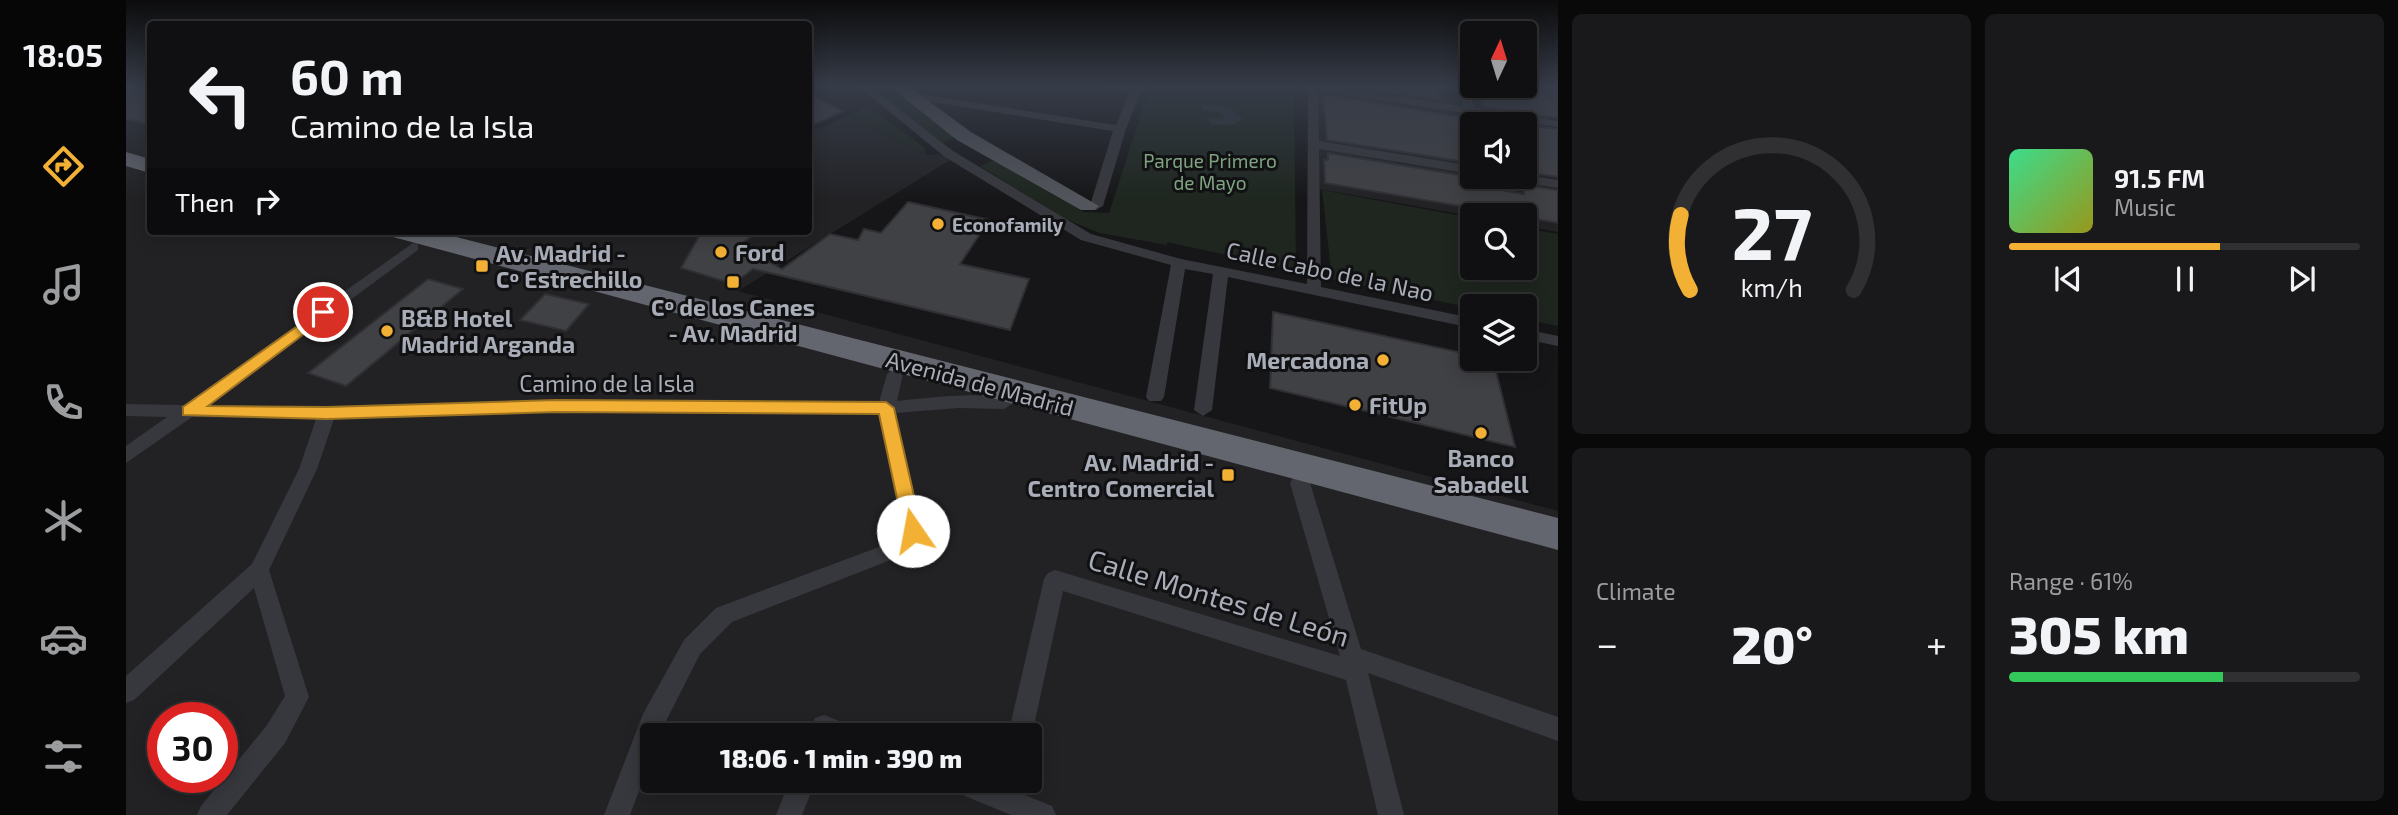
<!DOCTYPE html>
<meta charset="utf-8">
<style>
:root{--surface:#101012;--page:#19191b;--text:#f1f3f6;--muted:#9c9d9f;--line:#303032;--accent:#f2b134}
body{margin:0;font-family:"Exo 2",sans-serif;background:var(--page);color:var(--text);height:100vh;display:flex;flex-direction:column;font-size:26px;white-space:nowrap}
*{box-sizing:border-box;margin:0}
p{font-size:23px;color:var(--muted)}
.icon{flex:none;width:38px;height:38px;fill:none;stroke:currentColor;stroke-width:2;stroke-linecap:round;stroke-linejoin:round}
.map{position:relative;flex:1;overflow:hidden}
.details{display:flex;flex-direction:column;gap:14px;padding:14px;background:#09090a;width:840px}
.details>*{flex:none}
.guide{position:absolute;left:21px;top:21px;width:665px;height:214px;border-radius:7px;box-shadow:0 4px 18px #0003,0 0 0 2px var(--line);background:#101012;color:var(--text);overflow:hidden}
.needle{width:46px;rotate:4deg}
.controls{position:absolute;left:1334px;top:21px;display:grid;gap:14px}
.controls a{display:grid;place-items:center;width:77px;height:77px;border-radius:7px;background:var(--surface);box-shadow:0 4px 18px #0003,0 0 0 2px var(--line);font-size:35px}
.speed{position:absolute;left:21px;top:702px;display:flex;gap:14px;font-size:35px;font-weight:700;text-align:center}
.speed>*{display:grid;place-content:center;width:91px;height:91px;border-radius:50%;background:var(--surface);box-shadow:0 4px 18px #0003,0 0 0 2px var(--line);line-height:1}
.speed .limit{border:10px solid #d22;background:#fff;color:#111}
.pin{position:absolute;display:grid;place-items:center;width:60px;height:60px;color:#fff;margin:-30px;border:4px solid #fff;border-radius:50%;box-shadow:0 2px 7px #0007}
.me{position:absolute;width:77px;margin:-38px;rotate:348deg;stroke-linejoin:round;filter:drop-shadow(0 0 5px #0008)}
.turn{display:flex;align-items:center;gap:24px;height:147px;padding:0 28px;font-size:32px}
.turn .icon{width:91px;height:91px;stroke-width:2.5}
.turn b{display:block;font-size:49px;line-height:60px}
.then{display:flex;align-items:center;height:66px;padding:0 28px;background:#0003;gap:14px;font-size:26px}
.big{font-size:52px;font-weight:800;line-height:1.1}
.details .widget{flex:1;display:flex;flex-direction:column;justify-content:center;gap:10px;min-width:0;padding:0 24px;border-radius:10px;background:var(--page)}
.details .dial{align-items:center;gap:0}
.dial svg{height:182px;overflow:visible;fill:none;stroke:var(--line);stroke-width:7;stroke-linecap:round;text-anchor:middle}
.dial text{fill:var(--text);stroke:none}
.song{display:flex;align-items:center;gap:21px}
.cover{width:84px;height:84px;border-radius:10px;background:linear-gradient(135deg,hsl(150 70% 55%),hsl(60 70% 35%))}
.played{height:7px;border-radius:4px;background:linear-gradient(90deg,var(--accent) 60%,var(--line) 60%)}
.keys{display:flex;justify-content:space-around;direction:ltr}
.heat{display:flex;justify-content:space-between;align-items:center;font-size:38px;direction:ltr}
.charge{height:10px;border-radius:5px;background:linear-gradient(90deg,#34c759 61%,var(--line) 0)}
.details .tiles{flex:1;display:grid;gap:14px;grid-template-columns:repeat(2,1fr)}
.trip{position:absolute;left:514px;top:723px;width:402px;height:70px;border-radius:7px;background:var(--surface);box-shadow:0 4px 18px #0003,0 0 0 2px var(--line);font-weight:800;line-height:70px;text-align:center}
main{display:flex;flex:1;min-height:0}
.tab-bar{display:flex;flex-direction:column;width:126px;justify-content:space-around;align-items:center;background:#060607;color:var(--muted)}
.tab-bar .icon{width:49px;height:49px}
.tab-bar .active{color:var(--accent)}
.tab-bar b{font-size:32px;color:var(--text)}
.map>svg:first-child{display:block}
.built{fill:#222225;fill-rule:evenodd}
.green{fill:#1e261f}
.water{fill:#2c353c}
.building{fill:#404145;stroke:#303034;stroke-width:2}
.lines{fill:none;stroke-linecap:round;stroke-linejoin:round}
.street{fill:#37383d;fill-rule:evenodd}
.primary{fill:#53555c;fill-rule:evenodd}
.highway{fill:#63666e;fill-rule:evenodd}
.route{fill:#f2b134;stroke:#9d7322;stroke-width:2}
.poi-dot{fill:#f2b134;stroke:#111113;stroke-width:2.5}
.labels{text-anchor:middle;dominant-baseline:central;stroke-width:6;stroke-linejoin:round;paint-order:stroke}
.far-park-label{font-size:19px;fill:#7fa381;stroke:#111113}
.far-poi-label{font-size:19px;font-weight:bold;fill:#a8adb8;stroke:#111113;text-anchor:start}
.poi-label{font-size:23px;font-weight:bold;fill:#a8adb8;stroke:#111113;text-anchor:start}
.street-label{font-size:23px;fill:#a8adb8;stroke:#111113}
.near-street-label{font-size:28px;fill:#a8adb8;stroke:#111113}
</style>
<main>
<nav class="tab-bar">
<b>18:05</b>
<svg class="icon active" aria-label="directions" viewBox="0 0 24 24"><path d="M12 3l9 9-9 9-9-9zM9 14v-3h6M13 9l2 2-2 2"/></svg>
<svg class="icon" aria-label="music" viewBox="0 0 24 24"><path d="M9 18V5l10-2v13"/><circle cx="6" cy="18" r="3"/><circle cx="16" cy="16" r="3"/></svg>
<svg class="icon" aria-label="phone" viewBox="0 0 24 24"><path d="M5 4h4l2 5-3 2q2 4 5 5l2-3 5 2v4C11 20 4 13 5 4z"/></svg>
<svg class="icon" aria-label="climate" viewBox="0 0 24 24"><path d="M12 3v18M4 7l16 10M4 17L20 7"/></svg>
<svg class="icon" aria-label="car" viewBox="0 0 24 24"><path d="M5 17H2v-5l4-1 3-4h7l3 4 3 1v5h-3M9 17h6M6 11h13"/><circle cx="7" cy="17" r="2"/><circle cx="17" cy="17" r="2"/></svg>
<svg class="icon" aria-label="filters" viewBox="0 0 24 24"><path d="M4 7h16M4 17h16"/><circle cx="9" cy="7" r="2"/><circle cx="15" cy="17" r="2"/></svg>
</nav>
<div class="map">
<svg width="1432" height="815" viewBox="0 0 1432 815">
<rect width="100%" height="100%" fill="#161618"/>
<path class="built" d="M0,86h24v145h658l1,-105 10,3 31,-14 76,40 23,-1 6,3 -217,134 820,220v304h-1432zM37,718h59v59h-59zM527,735h378v45h-378z
M1190,86h242v146l-34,-6v-11l-52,1 -159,-28zM1346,124h52v53h-52z"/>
<path class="green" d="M741,86h22l67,51 -13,6z
M1024,86h144l2,184 -129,-28v3l-67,-12 -35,-14 -85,-53 16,-7 88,53 25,1z
M742,106l56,41 2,8 -76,-40z
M1196,190l150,28v50h52v-40l34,6v92l-34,-7v-13l-52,2 -140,-29z"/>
<path class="water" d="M1074,103l30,5 12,11 -10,6 -21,-1 -5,-7 17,2 3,-2 -7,-5 -16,-2z"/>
<path class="building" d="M0,86h24v39l-24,-6z
M1214,86h96l6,14z
M1350,86h82v32l-75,-11z
M1197,94l149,25v44l-145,-23z
M682,95l14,6 21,10 -35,16z
M1398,125l34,4v48l-34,-5z
M1202,153l144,24v8l52,9v-9l34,5v33l-233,-40 -1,-23h4z
M782,202l81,18 -29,44 69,15 -19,51 -257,-61 -20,15 -52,-16 21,-37h58l-21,14 43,24 48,-35 28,6 6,-11 17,4z
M302,279l35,10 -117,97 -38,-13z
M419,294l44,10 -23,27 -46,-11z
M1147,312l199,43v4l21,1 22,87 -245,-59z"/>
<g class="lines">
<path class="street" d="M732,86h11l84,65 138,83 90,25 126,25 1,-198h17l139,20 -8,-20h10l9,22 83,13v6l-240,-36 1,50 153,25v8l-153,-25 2,138 151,31v10l-244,-51 -16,133 -9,6 -9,-6 19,-136 -28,-5 -21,128 -3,4h-12l-3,-4 25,-132 -90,-25 -136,-83z
M977,86h40l-17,43 -23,77 -7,4 -13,-1 -2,-3 10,-4 22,-71 -200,-32 -5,-3 5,-3 203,32 14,-33z
M1398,175l34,5v8l-45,-7 -6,-4z
M287,243l5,1v6l-210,155 119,2 229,-7 323,2 8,-28 8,-6 8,6 -6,27c20,-2 105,-13 116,2l-9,6 -46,-1 -62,5 27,118 -22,25 -169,66 -32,32 -41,81h-6v18l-23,62h-26l39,-101 41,-74 32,-32 171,-64 15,-15 -23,-115 -323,-2 -222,7 -17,50 -48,101 40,127 -24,46 -58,72h-30l4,-9 66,-81 18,-29 -31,-108 -120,112 -8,3v-27l126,-112 47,-95 17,-50 -124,-2 -66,46v-17l41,-29 -41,-1v-12l58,1z
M1398,329l34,7v10l-34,-7z
M1174,476l7,2 3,5 51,166 197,68v24l-190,-68 36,142h-26l-32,-135 -283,-89 -31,144 -1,4v-4h-23l36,-156 4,-6 7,-3 285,86 -50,-173 3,-5z
M698,715l28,11 3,9h-46l6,-17z
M664,780h26l-14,35h-26z
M819,780h45l7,3v-3h26l-3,13 32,13 4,9h-45l-63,-26z"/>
<path class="primary" d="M763,86h19l63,46 128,74 -4,4h-14l-124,-70z"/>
<path class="highway" d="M0,152l24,7v14l-24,-7z
M263,231h44l1125,287v32l-1165,-313z"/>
</g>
<linearGradient id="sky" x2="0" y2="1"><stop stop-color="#0c0c0d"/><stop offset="0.43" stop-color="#363c48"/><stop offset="1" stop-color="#363c48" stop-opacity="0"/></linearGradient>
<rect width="1432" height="200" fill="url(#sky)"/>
<path class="route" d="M197,308l5,1v7l-120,90 119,1 229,-7 330,2 8,6 28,123 -9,7 -9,-7 -25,-117 -323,-2 -229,7 -144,-4v-8z"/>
<g class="poi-dot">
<circle cx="812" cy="224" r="7"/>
<circle cx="595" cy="252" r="7"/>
<rect x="349" y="259" width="14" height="14" rx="3.5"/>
<rect x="600" y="275" width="14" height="14" rx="3.5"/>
<circle cx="261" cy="331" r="7"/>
<circle cx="1257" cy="360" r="7"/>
<circle cx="1229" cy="405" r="7"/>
<circle cx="1355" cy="433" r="7"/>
<rect x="1095" y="468" width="14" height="14" rx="3.5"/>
</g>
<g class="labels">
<g class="far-park-label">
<text x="1084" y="160">Parque Primero<tspan x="1084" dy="22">de Mayo</tspan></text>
</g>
<g class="far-poi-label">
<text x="826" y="224">Econofamily</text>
</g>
<g class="poi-label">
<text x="609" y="252">Ford</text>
<text x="370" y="253">Av. Madrid -<tspan x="370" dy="26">Cº Estrechillo</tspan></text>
<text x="607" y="307" text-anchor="middle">Cº de los Canes<tspan x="607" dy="26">- Av. Madrid</tspan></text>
<text x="275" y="318">B&amp;B Hotel<tspan x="275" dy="26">Madrid Arganda</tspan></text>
<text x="1243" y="360" text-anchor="end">Mercadona</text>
<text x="1243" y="405">FitUp</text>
<text x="1355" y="458" text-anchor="middle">Banco<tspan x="1355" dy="26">Sabadell</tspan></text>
<text x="1088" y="462" text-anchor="end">Av. Madrid -<tspan x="1088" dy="26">Centro Comercial</tspan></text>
</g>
<g class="street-label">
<text transform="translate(1204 271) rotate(12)">Calle Cabo de la Nao</text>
<text x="481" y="383">Camino de la Isla</text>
<text transform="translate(854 383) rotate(15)">Avenida de Madrid</text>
</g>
<g class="near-street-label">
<text transform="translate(1093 597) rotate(17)">Calle Montes de León</text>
</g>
</g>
</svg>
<div class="controls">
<a><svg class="needle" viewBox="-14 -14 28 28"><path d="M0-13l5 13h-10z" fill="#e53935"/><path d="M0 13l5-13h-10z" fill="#9c9d9f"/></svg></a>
<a><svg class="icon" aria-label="sound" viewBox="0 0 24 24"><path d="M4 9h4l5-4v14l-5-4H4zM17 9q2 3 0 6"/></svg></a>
<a><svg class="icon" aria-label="search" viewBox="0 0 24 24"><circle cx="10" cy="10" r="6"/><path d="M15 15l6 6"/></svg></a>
<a><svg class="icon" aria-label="layers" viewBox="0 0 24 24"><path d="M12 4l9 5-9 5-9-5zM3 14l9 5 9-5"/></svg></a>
</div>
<div class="speed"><div class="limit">30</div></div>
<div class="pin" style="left:197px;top:312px;background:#d93025"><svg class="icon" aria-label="arrive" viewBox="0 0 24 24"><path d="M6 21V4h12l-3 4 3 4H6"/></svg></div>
<svg class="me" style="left:787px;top:531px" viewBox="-20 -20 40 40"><circle r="19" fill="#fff"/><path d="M0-13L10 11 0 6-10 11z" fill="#f2b134"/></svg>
<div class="trip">18:06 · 1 min · 390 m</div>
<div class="guide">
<div class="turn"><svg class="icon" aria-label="left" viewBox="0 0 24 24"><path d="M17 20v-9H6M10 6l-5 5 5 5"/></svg><div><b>60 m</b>Camino de la Isla</div></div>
<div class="then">Then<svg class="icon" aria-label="right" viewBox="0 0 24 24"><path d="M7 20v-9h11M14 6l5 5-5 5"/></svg></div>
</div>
</div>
<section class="details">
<div class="tiles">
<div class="widget dial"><svg viewBox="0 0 100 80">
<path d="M14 69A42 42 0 1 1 86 69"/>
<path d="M14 69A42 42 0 0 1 10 36" stroke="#f2b134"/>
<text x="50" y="56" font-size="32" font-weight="700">27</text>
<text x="50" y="72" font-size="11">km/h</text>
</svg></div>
<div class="widget">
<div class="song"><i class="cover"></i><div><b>91.5 FM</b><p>Music</p></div></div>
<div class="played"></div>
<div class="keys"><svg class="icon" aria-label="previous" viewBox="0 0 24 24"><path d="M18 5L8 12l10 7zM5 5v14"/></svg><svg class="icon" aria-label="pause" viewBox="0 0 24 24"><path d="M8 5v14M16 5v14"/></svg><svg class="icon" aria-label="next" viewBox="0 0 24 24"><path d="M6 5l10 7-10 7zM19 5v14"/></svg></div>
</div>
<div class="widget"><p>Climate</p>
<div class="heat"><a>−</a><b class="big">20°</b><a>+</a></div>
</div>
<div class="widget"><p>Range · 61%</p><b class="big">305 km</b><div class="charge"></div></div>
</div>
</section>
</main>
